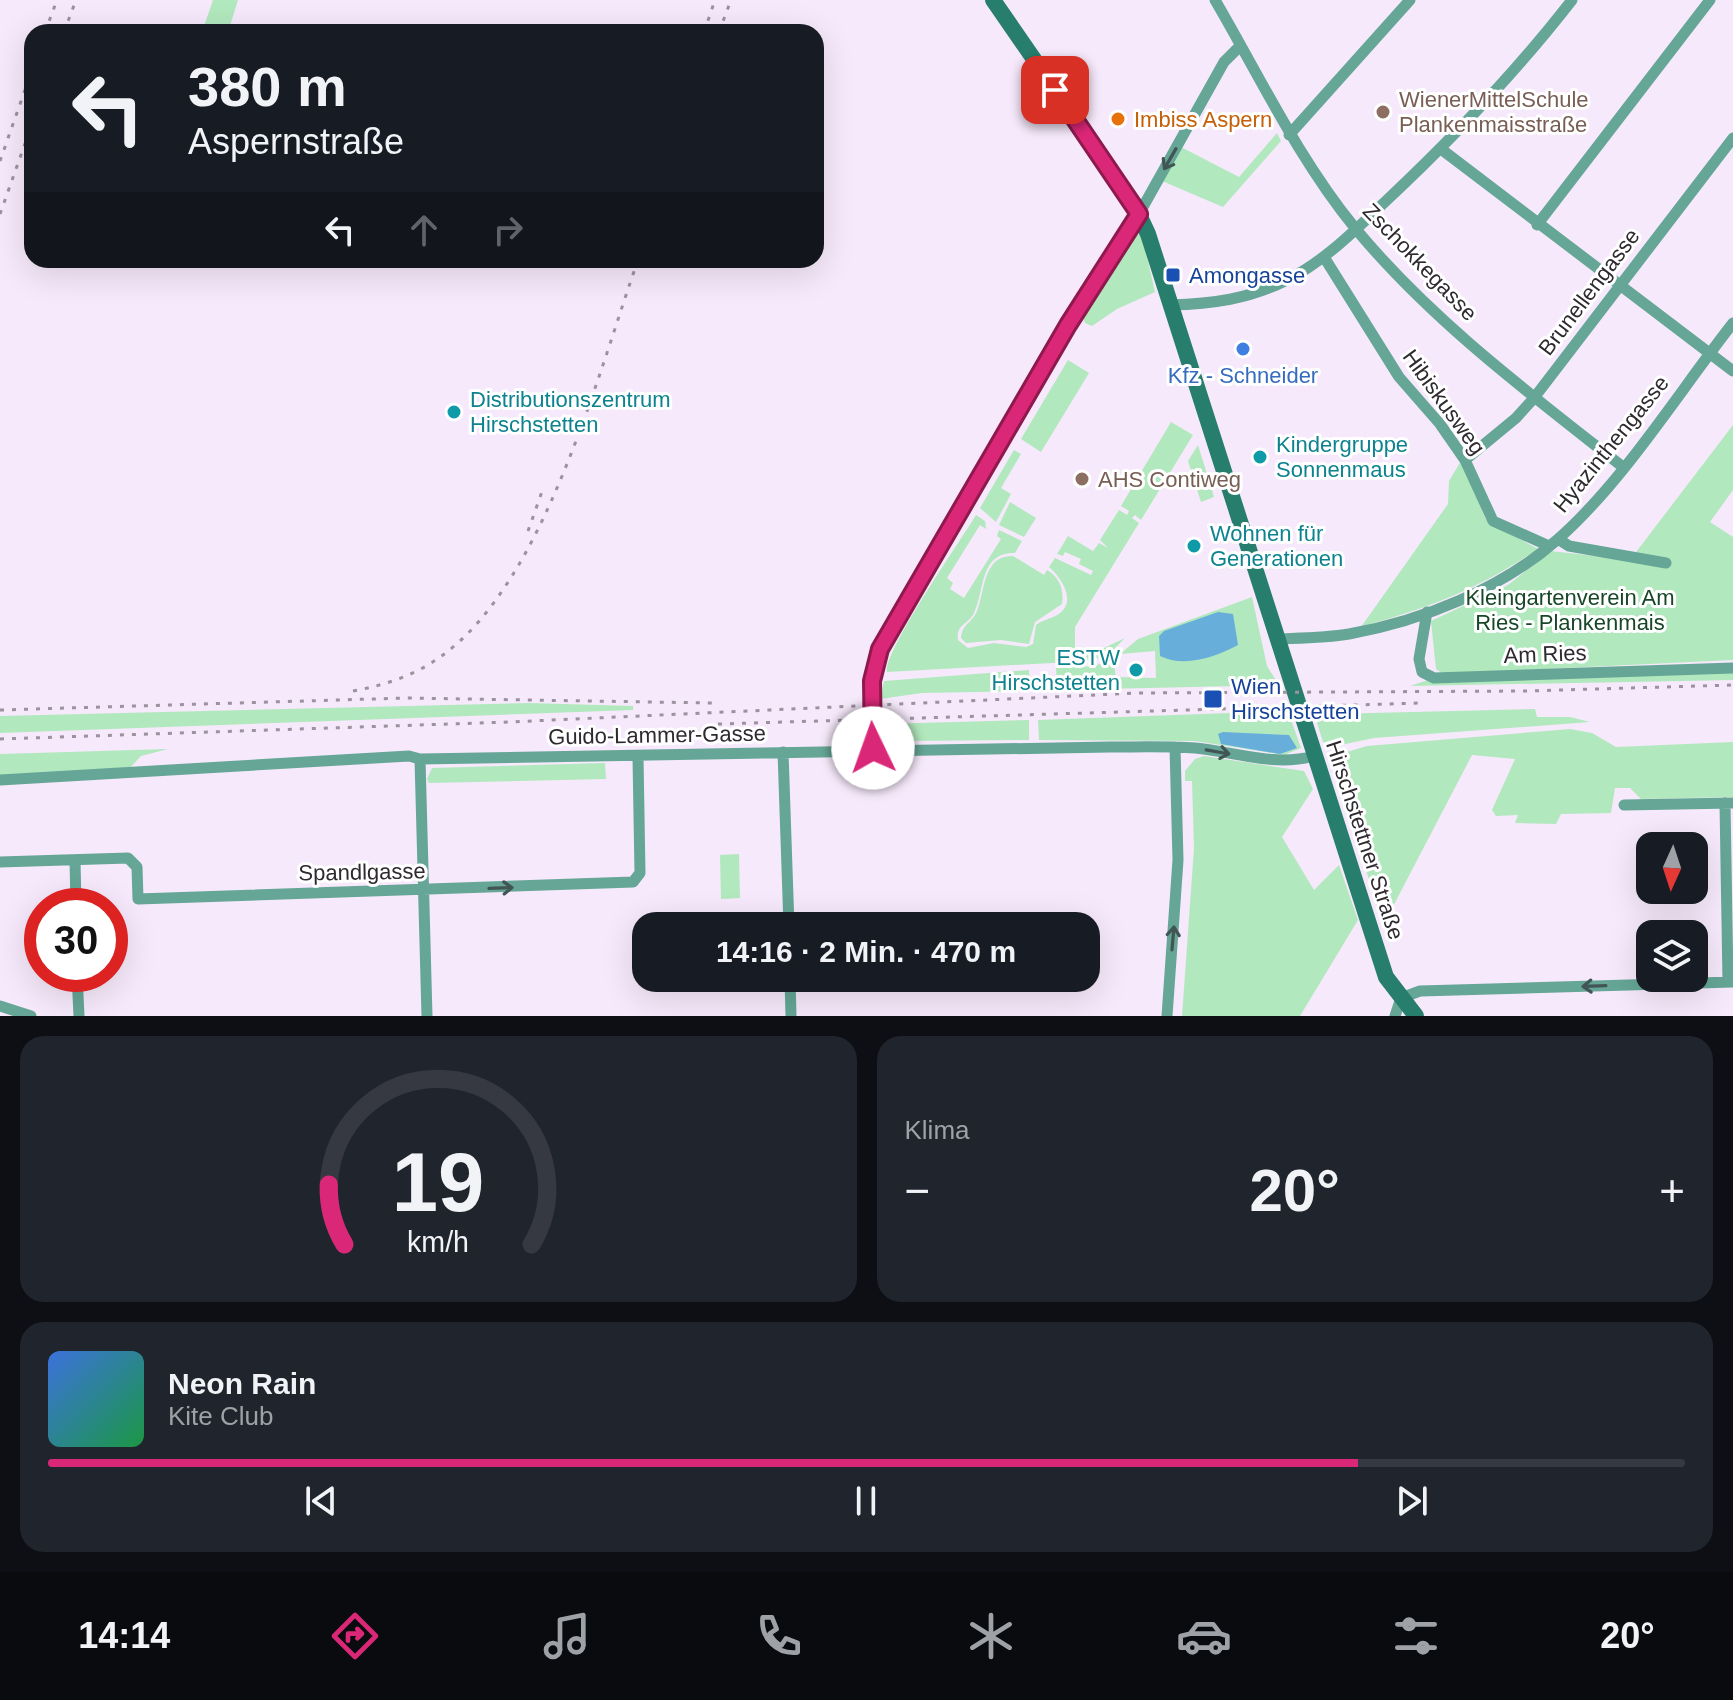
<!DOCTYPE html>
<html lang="de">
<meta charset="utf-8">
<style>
:root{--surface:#171b24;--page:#20242c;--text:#f1f3f6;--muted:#9ea1a6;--line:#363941;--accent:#db2777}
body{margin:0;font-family:Helvetica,sans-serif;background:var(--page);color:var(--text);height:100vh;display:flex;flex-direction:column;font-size:30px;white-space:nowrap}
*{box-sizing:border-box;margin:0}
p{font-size:26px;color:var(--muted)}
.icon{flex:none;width:44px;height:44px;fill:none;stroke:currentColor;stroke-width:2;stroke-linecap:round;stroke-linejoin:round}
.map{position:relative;height:1016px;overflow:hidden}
.details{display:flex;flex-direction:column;gap:20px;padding:20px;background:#0d0f14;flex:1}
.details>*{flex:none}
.hud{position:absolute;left:24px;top:24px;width:800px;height:244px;border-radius:24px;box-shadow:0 8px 32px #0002;background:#171b24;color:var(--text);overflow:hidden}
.needle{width:52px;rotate:183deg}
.fabs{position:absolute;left:1636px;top:832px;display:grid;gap:16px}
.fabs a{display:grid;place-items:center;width:72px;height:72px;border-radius:16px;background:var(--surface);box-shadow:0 8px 32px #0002;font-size:40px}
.speed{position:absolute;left:24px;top:888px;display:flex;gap:16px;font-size:40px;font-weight:700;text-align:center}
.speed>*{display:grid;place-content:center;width:104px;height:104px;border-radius:50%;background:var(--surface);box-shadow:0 8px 32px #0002;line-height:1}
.speed .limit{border:12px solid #d22;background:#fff;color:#111}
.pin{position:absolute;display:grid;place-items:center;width:68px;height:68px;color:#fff;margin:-34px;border-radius:16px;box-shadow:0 4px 12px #0006}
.me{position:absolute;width:88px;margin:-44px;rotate:357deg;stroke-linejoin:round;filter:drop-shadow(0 0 6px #0008)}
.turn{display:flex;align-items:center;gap:28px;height:168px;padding:0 32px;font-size:36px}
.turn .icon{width:104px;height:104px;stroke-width:2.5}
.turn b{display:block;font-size:56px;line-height:68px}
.lanes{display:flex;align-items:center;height:76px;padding:0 32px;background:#0003;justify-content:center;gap:40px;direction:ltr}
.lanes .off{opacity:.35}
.big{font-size:60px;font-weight:600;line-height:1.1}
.details .widget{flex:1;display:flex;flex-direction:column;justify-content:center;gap:12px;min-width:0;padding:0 28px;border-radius:24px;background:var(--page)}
.details .dial{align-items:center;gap:0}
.dial svg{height:208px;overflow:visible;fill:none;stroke:var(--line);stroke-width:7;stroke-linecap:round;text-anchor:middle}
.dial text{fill:var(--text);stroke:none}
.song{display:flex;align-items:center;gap:24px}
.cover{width:96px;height:96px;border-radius:12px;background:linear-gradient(135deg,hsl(220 70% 55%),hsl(140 70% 35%))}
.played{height:8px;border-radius:4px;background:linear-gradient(90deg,var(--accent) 80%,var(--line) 80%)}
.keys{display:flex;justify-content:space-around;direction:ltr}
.heat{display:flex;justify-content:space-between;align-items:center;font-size:44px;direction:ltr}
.details .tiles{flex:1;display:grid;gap:20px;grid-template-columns:1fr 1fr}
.widget:last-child{grid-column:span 2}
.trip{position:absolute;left:632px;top:912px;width:468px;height:80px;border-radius:24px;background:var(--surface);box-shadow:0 8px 32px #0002;font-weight:600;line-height:80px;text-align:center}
.menu{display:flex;height:128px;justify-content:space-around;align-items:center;background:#090b0e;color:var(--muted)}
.menu .icon{width:56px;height:56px}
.menu .on{color:var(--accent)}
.menu b{font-size:36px;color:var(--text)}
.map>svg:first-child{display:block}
.green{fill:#b2e8be}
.water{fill:#67aedb}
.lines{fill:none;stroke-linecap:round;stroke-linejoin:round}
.street{stroke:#65a696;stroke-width:11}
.secondary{stroke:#277e6c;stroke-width:16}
.rail{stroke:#9b929e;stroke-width:3;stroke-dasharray:4 8;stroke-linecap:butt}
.oneway{stroke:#415554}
.route-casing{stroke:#8e194d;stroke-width:20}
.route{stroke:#db2777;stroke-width:14}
.education-dot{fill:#8d6e63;stroke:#fff;stroke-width:3}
.food-dot{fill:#e8710a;stroke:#fff;stroke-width:3}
.transit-dot{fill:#1a4fb4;stroke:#fff;stroke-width:3}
.shop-dot{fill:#3f7fe0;stroke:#fff;stroke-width:3}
.culture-dot{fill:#0f9aa8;stroke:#fff;stroke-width:3}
.labels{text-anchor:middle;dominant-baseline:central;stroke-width:6;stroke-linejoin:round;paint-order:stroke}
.education-label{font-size:22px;fill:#785e54;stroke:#fff;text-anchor:start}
.food-label{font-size:22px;fill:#c56008;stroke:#fff;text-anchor:start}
.street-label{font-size:22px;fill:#2e2a30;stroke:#fff}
.transit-label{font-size:22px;fill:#164399;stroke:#fff;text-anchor:start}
.shop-label{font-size:22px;fill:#366cbe;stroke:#fff}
.culture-label{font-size:22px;fill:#0d838f;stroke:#fff;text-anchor:start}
.park-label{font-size:22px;fill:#174727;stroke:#fff}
</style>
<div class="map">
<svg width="1733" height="1016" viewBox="0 0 1733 1016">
<rect width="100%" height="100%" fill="#f6e9fb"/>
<path class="green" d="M213,0h25l-10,32h-26z
M1277,133l4,8 -58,66 -61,-26 19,-34 58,30z
M1135,234l7,1 13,57 -38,17 -25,17 -7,-3 -2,-5 17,-36z
M1068,360l21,13 -48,79 -20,-13z
M1171,422l22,13 -52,85 -6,-5 -3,3 7,5 -64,104v26l27,-4 23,-11 -17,17 -21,6 -200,11c-4,-20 74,-132 89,-157l9,6 1,8 -6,-4 -33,53 6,5 -3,6 14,9 37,-59 -4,-3 2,-6 23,11 -7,12c-36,-1 -30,38 -41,60 -6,12 -18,11 -16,27l10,8 26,-5 32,4 7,-3 3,-19c7,-6 17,-6 24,-12 17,-13 0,-37 -11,-46l6,-9 36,17 2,-4 -14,-7 2,-5 -16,-7 -2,4 -6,-2 11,-18 25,15 6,-8 9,5 -8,-8 19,-30 8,5 2,-4 -8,-5z
M1733,425v65l-23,32 23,15v123l-290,14 -7,-5 -5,-48 77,-36 43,-34 79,9z
M1198,445l16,52 -13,5 -13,-41z
M1014,450l7,4 -20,34 10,6 -15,28 -16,-14z
M1461,461l25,59 52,29c-63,42 -105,57 -177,78l87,-123 1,-23z
M1010,502l26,16 -12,19 -25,-12z
M1013,556l31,19 3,-5c13,8 17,19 15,34l-27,18 -6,22 -28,-4 -35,3 -5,-5c1,-14 11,-15 16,-27 8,-20 6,-56 36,-55z
M1252,597l15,69 12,19 -222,5 -1,-22 39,-2 18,-8 3,19 40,1 -1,-27 -35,3 18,-15z
M1029,670l1,21 -108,2 -42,6 4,-18z
M1733,671v9l-323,6 18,-6z
M529,703l104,3v4l-633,23v-17z
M1535,709l2,8h33l20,5 -216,16 -43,9 -8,-5 -6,-19 4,-7 9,-2z
M1288,711l13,37 -17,7 -89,-14 -156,-1 -1,-20z
M1029,720v20l-125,1 -16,-6 -6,-11z
M1570,729l22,4 24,14 117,-5v55l-92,2 -11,-11h-15l-4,25 -50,1 -5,10 -41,-1 3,-8 -22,1 -4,-6 23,-51 -43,-4 -84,161 -7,5 -48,-165 34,-10z
M168,749l-27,7 -13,14 -128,6v-22z
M1204,756l100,15 9,18 -31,48 32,53 25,-25 19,55 -58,96h-118l12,-168 -2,-67h-7v-10l10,-12z
M605,763l1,16 -177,4 -2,-4 5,-11z
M739,854l1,44 -19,1 -1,-44z"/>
<path class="water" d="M1218,612l15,2 5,31c-22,12 -54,23 -78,11l-1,-20 5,-5z
M1223,732l66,3 8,13 -17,6 -59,-10 -3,-10z"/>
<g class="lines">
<path class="street" d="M1215,0c45,77 83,158 140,228 76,92 175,166 268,239
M1289,135l121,-135
M1441,149l292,222
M1537,225l173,-225
M1324,257l75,120 41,47 25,36 28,61 56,25
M1170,305c42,-1 79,-6 117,-25 38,-19 69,-51 100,-80 67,-63 129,-128 185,-200
M1465,460l51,-42 18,-20 199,-260
M1558,539l11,7 97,17
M1427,612l-8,47 3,13 12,6 299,-10
M1276,639c24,-1 49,-1 73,-5 73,-13 152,-45 208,-94 66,-58 121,-147 176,-217
M873,748v-72l11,-36 184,-315 71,-111 85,-152 16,-16
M783,752l6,174
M420,759l7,257
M0,780l409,-24 11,3c230,-2 460,-10 690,-12 28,0 57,-1 85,1 41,4 79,19 119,8
M1725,803l3,179
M1624,805l109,-2
M75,860l1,46
M0,862l128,-4 9,9 1,32 495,-17 7,-9 -2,-116
M77,974l2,42
M790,978l1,38
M0,1006l31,10
M1167,1016l11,-156 -3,-113
M1395,1016l6,-18 19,-7 313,-9"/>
<path class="secondary" d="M993,0l141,204 14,30 238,743 30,39"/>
<path class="rail" d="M45,32l12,-32
M64,32l12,-32
M704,32l11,-32
M719,32l12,-32
M0,161l32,-91
M0,214l32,-90
M528,531l16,-45
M353,691c33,-6 63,-16 90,-36 102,-75 154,-279 195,-395
M0,710l406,-12 306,5
M718,724l703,-21
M0,739l509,-17 629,-29 389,-2 206,-6"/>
</g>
<defs><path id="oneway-shaft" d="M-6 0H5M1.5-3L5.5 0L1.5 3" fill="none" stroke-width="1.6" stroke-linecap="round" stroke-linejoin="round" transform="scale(2)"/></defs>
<g class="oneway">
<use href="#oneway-shaft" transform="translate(1170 159) rotate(120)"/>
<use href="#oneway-shaft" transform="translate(1218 752) rotate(10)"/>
<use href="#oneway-shaft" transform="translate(501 888) rotate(-2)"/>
<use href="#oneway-shaft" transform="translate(1173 938) rotate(-85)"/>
<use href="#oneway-shaft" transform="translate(1594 986) rotate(178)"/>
</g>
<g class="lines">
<defs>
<path id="route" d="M873,748l-1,-67 8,-32 188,-324 71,-111 -84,-124"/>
</defs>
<use href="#route" class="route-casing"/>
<use href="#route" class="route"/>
</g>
<g class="education-dot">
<circle cx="1383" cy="112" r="8"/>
<circle cx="1082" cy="479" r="8"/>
</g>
<circle class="food-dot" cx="1118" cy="119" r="8"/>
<g class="transit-dot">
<rect x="1165" y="267" width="16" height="16" rx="4"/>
<rect x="1203" y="689" width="20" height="20" rx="4"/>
</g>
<circle class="shop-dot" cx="1243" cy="349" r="8"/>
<g class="culture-dot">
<circle cx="454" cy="412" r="8"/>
<circle cx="1260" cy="457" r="8"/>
<circle cx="1194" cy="546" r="8"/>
<circle cx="1136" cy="670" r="8"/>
</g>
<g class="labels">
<g class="education-label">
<text x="1399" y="99">WienerMittelSchule<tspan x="1399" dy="25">Plankenmaisstraße</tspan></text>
<text x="1098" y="479">AHS Contiweg</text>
</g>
<g class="food-label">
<text x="1134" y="119">Imbiss Aspern</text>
</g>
<g class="street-label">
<text transform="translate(1420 262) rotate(46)">Zschokkegasse</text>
<text transform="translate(1589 292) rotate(-53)">Brunellengasse</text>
<text transform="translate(1444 402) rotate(54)">Hibiskusweg</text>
<text transform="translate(1611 444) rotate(-51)">Hyazinthengasse</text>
<text transform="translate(1545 654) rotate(-2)">Am Ries</text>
<text transform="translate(657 735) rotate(-1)">Guido-Lammer-Gasse</text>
<text transform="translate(1365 840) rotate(72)">Hirschstettner Straße</text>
<text transform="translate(362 872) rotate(-1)">Spandlgasse</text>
</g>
<g class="transit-label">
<text x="1189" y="275">Amongasse</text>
<text x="1231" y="686">Wien<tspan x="1231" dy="25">Hirschstetten</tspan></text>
</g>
<g class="shop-label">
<text x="1243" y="375">Kfz - Schneider</text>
</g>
<g class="culture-label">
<text x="470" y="399">Distributionszentrum<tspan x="470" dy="25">Hirschstetten</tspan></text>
<text x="1276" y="444">Kindergruppe<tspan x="1276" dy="25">Sonnenmaus</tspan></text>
<text x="1210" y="533">Wohnen für<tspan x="1210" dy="25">Generationen</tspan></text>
<text x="1120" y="657" text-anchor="end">ESTW<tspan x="1120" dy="25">Hirschstetten</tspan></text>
</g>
<g class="park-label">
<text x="1570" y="597">Kleingartenverein Am<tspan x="1570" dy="25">Ries - Plankenmais</tspan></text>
</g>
</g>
</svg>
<div class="fabs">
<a><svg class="needle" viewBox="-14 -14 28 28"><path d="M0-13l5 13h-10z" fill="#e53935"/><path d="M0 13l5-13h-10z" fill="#9ea1a6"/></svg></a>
<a><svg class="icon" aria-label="layers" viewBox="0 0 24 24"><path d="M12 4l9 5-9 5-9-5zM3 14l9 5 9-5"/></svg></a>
</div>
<div class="speed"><div class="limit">30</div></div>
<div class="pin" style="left:1055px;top:90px;background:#d93025"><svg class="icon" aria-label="arrive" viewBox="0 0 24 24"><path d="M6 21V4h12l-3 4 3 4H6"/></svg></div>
<svg class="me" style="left:873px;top:748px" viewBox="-20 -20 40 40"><circle r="19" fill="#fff"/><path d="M0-13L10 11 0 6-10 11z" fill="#db2777"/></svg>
<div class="trip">14:16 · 2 Min. · 470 m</div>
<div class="hud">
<div class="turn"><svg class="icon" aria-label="left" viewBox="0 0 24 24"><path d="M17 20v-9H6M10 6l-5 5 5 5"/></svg><div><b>380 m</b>Aspernstraße</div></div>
<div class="lanes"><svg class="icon" aria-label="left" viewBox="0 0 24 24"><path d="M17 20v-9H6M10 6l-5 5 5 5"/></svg><svg class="icon off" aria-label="ahead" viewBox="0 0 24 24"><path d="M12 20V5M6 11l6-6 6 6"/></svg><svg class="icon off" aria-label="right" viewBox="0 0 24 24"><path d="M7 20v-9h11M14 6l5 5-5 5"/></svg></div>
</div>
</div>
<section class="details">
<div class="tiles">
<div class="widget dial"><svg viewBox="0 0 100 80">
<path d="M14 69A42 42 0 1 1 86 69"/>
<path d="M14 69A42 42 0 0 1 8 46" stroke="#db2777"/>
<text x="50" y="56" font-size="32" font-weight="700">19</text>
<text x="50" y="72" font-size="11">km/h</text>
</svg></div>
<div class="widget"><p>Klima</p>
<div class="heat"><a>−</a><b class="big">20°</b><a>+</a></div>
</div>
<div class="widget">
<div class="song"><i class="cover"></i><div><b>Neon Rain</b><p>Kite Club</p></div></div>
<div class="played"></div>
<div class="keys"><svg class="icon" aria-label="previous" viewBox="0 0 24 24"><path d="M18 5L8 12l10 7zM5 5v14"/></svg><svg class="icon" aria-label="pause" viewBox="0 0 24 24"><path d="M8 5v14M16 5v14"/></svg><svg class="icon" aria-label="next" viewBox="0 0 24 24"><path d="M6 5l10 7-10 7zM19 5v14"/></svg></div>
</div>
</div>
</section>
<nav class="menu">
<b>14:14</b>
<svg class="icon on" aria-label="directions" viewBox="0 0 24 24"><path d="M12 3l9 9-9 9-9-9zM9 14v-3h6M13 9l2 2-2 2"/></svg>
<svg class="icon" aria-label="music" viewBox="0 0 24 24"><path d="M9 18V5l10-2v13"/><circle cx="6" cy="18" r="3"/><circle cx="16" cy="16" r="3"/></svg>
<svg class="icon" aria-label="phone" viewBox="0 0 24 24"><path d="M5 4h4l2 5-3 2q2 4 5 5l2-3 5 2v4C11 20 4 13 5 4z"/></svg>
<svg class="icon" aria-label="climate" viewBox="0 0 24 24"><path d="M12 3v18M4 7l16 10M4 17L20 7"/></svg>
<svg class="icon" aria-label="car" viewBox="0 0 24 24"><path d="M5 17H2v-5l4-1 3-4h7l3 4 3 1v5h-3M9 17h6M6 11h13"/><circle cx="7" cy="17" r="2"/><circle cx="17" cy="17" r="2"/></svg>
<svg class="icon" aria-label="filters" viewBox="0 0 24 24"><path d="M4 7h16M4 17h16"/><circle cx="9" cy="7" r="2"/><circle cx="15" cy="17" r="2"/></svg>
<b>20°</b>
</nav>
